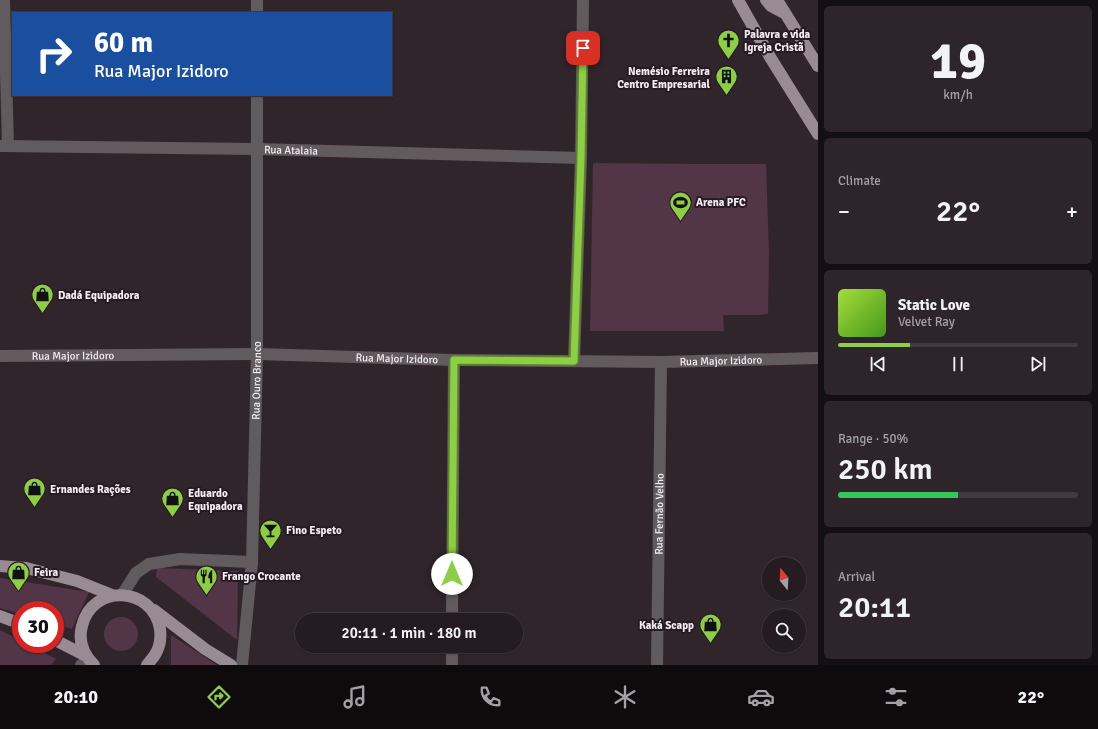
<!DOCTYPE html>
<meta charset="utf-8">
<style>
:root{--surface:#251c21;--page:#2d252a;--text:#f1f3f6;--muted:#a3a1a5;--line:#423a3f;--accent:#8dce44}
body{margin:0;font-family:Signika,sans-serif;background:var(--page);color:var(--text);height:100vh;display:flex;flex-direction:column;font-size:15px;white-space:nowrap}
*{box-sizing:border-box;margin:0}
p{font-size:13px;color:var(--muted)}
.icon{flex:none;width:22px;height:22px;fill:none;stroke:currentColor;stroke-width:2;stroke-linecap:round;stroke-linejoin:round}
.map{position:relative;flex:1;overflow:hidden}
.panel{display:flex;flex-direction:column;gap:6px;padding:6px;background:#140f12;width:280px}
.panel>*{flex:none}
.banner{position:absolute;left:12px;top:12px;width:380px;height:84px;border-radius:0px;box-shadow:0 1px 3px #0004,0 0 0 1px var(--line);background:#1a4fa0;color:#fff;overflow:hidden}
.needle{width:26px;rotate:342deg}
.fabs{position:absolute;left:762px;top:557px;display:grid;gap:8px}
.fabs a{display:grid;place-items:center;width:44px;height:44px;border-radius:50%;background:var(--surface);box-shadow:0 1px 3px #0004,0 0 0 1px var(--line);font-size:20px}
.speed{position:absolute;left:12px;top:601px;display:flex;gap:8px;font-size:20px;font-weight:700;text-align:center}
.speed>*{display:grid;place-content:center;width:52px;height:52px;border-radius:50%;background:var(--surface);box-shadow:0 1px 3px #0004,0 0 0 1px var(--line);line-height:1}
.speed .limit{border:6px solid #d22;background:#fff;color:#111}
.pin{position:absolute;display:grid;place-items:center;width:34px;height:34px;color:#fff;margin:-17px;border-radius:8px;box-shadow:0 2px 6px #0006}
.me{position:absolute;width:44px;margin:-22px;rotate:0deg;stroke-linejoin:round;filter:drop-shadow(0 0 3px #0008)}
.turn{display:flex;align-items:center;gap:14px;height:84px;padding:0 16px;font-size:18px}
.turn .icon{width:52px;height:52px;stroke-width:2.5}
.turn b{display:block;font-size:28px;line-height:34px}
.big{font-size:30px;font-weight:600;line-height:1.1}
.panel .widget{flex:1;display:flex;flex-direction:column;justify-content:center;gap:6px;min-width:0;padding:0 14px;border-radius:6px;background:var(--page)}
.panel .dial{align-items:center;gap:0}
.dial b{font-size:52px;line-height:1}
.song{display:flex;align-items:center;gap:12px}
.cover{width:48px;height:48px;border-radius:6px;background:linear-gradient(135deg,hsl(80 70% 55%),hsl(100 70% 35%))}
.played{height:4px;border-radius:2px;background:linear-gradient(90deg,var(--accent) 30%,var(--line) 30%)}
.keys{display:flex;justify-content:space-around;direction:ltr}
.heat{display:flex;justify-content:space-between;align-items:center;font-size:22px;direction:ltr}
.charge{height:6px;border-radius:3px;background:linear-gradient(90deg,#34c759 50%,var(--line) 0)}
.trip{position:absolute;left:295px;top:613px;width:228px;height:40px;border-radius:20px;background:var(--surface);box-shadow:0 1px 3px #0004,0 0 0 1px var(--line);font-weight:600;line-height:40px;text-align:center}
.menu{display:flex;height:64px;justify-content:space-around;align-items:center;background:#0f0b0d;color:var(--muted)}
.menu .icon{width:28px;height:28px}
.menu .selected{color:var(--accent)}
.menu b{font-size:18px;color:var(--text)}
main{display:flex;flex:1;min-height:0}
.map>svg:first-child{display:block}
.green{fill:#523547}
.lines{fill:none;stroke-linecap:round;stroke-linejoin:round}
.minor{stroke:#615b5e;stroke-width:12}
.major{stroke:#988b93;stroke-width:12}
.route-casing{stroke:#5c862c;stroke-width:10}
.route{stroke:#8dce44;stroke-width:7}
.labels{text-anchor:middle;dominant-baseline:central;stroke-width:4;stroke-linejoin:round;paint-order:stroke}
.poi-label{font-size:11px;font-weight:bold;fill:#f5edf2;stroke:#271b23;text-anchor:start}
.street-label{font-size:11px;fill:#f5edf2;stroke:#271b23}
</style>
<main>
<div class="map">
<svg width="818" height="665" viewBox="0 0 818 665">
<rect width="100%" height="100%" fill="#31252c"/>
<path class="green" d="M593,163l102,1h71l3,90 -1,60 -10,1h-35l1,16h-134z
M157,568l81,3 -1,69 -81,-63z
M0,578l89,14 -17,37 -17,-5v-14h-34v4l-21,-6z
M104 634a17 17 0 1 1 34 0a17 17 0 1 1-34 0Z
M0,630l21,11v3h7l28,15 -5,6h-51z
M171,635l46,30h-46z"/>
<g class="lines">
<g class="minor">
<path d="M4,0l4,146"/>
<path d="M257,0v13"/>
<path id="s1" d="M0,146l257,3 324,9"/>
<path id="s2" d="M0,356l257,-2 197,6 207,2 157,-4"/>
<path d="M574,361l7,-203 2,-158"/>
<path d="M122,595l14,-22 13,-9 31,-5 72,3"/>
<path d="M452,620l2,-260"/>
<path d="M81,665l8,-5"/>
<path id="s3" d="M242,665l10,-103 5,-208v-259"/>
<path d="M452,665v-19"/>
<path id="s4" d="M657,665l4,-303"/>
</g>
<path class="major" d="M738,0l32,57 48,77
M766,0l5,6 13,7
M777,0l41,66
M0,566l26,2 51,13 35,14
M154,610l51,39 26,16
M0,616l21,8
M55,640l31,16
M94,665c-11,-11 -16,-24 -12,-39 10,-43 71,-40 78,3 1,8 0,17 -4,24 -2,4 -6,8 -9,12"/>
</g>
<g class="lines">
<defs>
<path id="route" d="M452,574l2,-214 120,1 7,-203 2,-110"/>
</defs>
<use href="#route" class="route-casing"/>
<use href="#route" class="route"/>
</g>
<defs>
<symbol id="church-pin" viewBox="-11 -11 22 30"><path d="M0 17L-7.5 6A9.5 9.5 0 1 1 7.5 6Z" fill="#8dce44" stroke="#271b23"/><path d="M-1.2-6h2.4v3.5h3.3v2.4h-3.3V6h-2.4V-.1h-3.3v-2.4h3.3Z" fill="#111"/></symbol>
<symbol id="building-pin" viewBox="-11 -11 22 30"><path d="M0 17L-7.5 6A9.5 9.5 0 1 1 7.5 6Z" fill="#8dce44" stroke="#271b23"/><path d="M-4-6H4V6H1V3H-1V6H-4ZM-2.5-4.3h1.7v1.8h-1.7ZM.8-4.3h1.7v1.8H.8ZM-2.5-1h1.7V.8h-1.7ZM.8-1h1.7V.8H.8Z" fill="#111"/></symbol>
<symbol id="stadium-pin" viewBox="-11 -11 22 30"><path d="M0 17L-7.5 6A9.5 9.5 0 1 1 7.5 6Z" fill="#8dce44" stroke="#271b23"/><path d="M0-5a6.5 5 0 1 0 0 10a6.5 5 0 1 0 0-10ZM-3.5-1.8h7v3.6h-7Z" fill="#111"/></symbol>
<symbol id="shop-pin" viewBox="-11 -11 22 30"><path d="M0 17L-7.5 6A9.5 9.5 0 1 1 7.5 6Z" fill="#8dce44" stroke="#271b23"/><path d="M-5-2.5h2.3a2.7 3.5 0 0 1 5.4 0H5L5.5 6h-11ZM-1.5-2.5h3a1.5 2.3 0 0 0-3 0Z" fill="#111"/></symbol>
<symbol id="bar-pin" viewBox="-11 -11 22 30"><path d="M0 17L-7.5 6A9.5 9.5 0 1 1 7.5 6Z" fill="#8dce44" stroke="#271b23"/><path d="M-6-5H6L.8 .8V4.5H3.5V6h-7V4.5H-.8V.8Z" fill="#111"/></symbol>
<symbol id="restaurant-pin" viewBox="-11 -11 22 30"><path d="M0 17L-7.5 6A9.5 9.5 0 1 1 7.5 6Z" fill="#8dce44" stroke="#271b23"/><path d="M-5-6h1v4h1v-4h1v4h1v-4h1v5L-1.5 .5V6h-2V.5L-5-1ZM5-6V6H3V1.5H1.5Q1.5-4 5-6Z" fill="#111"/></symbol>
</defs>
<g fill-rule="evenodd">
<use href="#church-pin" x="716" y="28" width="25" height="34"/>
<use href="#building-pin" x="714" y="64" width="25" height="34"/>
<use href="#stadium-pin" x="668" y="190" width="25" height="34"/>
<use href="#shop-pin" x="30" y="282" width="25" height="34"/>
<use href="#shop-pin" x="22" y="476" width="25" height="34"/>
<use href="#shop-pin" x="160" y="486" width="25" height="34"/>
<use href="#bar-pin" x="258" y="518" width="25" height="34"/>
<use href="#shop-pin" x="6" y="560" width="25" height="34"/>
<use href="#restaurant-pin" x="194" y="564" width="25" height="34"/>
<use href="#shop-pin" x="698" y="612" width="25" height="34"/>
</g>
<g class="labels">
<g class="poi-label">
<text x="744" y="34">Palavra e vida<tspan x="744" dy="13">Igreja Cristã</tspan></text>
<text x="710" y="71" text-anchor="end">Nemésio Ferreira<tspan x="710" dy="13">Centro Empresarial</tspan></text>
<text x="696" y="202">Arena PFC</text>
<text x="58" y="295">Dadá Equipadora</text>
<text x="50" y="489">Ernandes Rações</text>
<text x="188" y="493">Eduardo<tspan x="188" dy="13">Equipadora</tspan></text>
<text x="286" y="530">Fino Espeto</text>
<text x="34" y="572">Feira</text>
<text x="222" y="576">Frango Crocante</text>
<text x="694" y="625" text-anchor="end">Kaká Scapp</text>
</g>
<g class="street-label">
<text stroke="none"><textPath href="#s1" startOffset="291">Rua Atalaia</textPath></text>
<text stroke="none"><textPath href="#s2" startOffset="73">Rua Major Izidoro</textPath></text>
<text stroke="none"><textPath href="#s2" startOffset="397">Rua Major Izidoro</textPath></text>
<text stroke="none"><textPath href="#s2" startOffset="721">Rua Major Izidoro</textPath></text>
<text stroke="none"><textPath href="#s3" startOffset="285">Rua Ouro Branco</textPath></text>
<text stroke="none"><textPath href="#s4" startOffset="151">Rua Fernão Velho</textPath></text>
</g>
</g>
</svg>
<div class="fabs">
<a><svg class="needle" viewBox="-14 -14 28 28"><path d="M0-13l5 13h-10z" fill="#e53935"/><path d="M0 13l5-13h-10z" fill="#a3a1a5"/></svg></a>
<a><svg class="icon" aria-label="search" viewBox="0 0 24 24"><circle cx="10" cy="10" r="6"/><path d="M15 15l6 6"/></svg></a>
</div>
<div class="speed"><div class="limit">30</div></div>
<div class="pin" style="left:583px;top:48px;background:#d93025"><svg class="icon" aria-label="arrive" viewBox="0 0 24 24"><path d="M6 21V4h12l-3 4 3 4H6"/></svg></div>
<svg class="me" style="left:452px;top:574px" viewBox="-20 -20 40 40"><circle r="19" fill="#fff"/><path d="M0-13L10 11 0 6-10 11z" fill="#8dce44"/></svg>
<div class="trip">20:11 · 1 min · 180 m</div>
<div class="banner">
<div class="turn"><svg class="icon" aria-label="right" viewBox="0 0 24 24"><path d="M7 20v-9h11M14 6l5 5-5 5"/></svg><div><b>60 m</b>Rua Major Izidoro</div></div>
</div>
</div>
<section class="panel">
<div class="widget dial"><b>19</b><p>km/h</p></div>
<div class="widget"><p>Climate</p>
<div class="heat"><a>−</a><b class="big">22°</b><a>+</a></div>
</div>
<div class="widget">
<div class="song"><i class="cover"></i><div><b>Static Love</b><p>Velvet Ray</p></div></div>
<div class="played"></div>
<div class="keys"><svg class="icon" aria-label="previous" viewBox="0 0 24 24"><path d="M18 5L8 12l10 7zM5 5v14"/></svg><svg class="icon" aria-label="pause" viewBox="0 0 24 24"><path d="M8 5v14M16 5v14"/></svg><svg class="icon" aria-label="next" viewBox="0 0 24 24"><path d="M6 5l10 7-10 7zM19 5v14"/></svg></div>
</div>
<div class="widget"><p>Range · 50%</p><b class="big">250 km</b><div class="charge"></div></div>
<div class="widget"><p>Arrival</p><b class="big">20:11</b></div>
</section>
</main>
<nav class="menu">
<b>20:10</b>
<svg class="icon selected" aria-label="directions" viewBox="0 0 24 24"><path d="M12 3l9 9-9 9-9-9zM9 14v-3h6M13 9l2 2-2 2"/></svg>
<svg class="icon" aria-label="music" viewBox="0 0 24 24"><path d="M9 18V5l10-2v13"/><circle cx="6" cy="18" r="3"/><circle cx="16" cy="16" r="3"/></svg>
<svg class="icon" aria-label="phone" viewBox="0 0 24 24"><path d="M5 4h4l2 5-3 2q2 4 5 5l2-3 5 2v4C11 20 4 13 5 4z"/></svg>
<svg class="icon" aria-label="climate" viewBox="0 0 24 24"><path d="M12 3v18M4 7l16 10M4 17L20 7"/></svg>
<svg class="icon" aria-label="car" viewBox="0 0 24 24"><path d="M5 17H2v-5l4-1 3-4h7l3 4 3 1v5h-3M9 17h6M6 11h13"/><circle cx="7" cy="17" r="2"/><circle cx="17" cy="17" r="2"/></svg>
<svg class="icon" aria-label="filters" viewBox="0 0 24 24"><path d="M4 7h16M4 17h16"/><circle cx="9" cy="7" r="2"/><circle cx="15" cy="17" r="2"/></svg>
<b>22°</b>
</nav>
